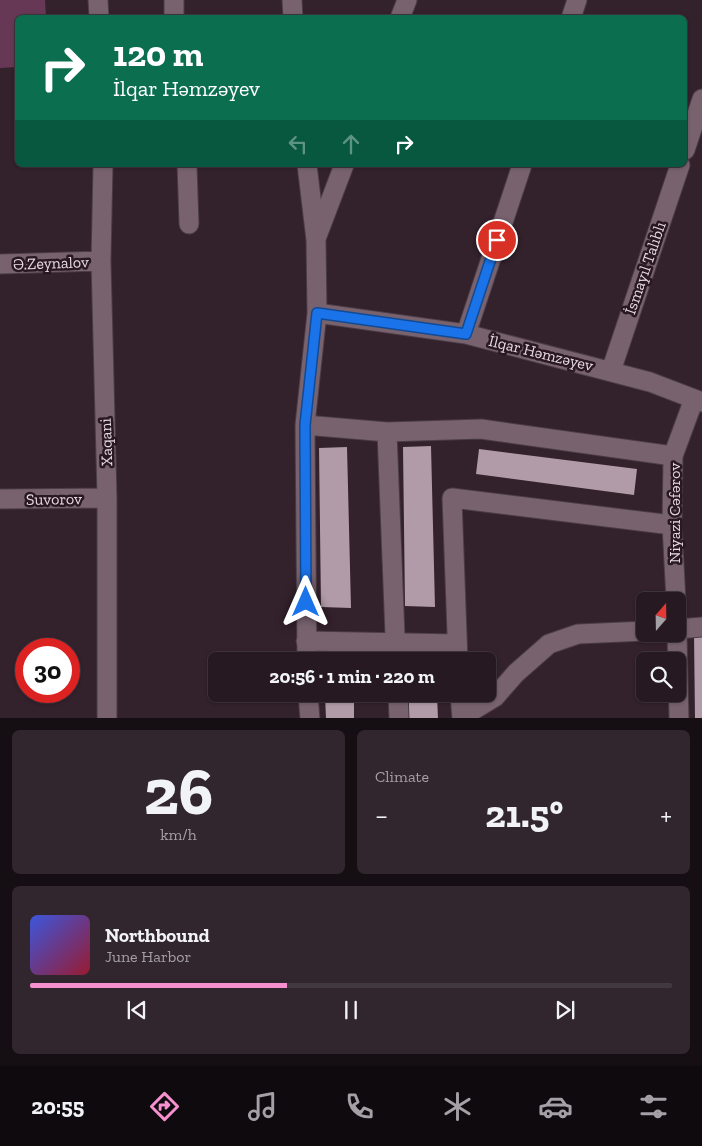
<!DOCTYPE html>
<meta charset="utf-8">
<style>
:root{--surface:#261921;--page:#32262e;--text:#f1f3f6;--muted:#a4a0a5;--line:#42383f;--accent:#f690cf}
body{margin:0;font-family:"Zilla Slab",serif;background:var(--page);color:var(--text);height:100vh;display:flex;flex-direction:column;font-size:19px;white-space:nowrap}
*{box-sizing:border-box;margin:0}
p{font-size:16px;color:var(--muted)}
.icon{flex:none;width:28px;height:28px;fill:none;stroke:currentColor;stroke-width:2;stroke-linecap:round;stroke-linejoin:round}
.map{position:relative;height:718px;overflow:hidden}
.details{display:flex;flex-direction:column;gap:12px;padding:12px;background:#150e12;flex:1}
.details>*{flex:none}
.hud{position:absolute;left:15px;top:15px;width:672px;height:152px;border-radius:8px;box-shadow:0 1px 4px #0004,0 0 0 1px var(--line);background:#0b6e4f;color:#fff;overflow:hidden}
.needle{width:32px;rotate:20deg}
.controls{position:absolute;left:636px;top:592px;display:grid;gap:10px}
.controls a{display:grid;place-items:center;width:50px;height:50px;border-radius:8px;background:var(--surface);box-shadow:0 1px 4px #0004,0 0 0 1px var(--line);font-size:25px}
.speed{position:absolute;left:15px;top:638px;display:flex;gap:10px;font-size:25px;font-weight:700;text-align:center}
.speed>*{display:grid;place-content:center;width:65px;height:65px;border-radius:50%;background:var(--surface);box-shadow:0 1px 4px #0004,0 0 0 1px var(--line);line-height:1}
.speed .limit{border:8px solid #d22;background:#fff;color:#111}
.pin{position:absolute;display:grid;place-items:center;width:42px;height:42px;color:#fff;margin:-21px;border:2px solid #fff;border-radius:50%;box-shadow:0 1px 5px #0007}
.me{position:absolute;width:55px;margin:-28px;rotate:0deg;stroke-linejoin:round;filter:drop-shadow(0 0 4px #0008)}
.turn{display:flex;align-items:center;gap:18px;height:105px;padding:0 15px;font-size:22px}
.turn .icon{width:65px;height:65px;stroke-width:2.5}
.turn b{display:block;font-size:35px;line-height:42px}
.lanes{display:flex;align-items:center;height:48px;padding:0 15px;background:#0003;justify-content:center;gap:25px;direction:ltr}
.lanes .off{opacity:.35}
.big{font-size:38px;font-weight:800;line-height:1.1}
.details .widget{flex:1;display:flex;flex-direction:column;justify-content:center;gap:8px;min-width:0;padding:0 18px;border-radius:8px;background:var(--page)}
.details .dial{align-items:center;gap:0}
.dial b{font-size:65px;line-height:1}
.song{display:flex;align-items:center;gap:15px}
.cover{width:60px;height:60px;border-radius:8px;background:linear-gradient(135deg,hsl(230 70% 55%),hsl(350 70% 35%))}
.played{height:5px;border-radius:2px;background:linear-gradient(90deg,var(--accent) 40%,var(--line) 40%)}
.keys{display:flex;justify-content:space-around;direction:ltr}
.heat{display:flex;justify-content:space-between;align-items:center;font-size:28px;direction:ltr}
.details .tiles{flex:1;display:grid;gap:12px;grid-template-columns:1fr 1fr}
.widget:last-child{grid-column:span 2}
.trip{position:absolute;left:208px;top:652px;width:288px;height:50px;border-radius:8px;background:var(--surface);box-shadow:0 1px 4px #0004,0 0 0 1px var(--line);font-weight:800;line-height:50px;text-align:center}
.menu{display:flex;height:80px;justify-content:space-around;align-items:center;background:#0f0a0d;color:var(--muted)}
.menu .icon{width:35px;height:35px}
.menu .on{color:var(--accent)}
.menu b{font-size:22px;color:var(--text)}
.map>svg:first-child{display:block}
.green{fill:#673855}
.building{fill:#b29ba8}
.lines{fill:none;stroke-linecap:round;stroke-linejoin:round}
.minor-casing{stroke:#4b3c45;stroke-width:21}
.minor{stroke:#77626e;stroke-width:19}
.route-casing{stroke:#114b97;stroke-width:12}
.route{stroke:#1a73e8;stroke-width:9}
.labels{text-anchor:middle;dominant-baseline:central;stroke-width:5;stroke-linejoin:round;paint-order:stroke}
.street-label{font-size:16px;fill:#e7dae1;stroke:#291822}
</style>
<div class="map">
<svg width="702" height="719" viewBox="0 0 702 719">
<rect width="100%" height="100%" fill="#33212c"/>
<path class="green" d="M0,0h45l1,17 -28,1 -1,49 -17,1z"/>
<path class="building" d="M431,446l4,161 -30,-1 -2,-159z
M347,447l4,161 -30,-1 -2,-159z
M479,449l158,20 -3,26 -158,-21z
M694,633h8v86h-7z
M353,647v14h-28v-13z
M436,647l1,14h-29v-13z
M325,694h29v25h-28z
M409,694h28l1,25h-29z"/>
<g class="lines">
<defs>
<path id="minor" d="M98,0l1,18
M174,0v18
M292,0l1,18
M400,18l7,-18
M571,18l6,-18
M685,150l17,-51
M103,165l-2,96 6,237v221
M187,165l2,59
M317,236l27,-71
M0,264l101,-3
M317,313l149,21 184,48 52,20
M466,334l56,-169
M611,371l69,-206
M305,425l82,7 94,-3 192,27
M387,432l9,229
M0,499l107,-1
M676,601l-4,-76 1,-69 21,-57
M678,629l24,-2
M677,634l2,85
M306,641l151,3
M307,661l-2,-236 12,-112 -1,-73 -9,-75
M458,661l-6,-163 220,27
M308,694l2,25
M398,694l1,25
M460,694l2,25
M462,717l33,-20 21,-24 33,-29 29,-10 67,-3"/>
</defs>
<use href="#minor" class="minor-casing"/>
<use href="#minor" class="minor"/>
</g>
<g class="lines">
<defs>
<path id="route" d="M306,602l-1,-177 12,-112 149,21 31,-94"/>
</defs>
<use href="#route" class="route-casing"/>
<use href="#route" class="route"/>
</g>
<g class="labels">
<g class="street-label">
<text transform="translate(51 263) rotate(-2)">Ə.Zeynalov</text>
<text transform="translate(645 268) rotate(-71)">İsmayıl Talıblı</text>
<text transform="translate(541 353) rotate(14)">İlqar Həmzəyev</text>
<text transform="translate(106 442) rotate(-92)">Xaqani</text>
<text transform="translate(54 499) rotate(-1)">Suvorov</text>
<text transform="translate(674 513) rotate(-90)">Niyazi Cəfərov</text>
</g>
</g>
</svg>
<div class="controls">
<a><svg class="needle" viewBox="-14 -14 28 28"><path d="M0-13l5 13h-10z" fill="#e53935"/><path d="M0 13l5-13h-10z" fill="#a4a0a5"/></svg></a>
<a><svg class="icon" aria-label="search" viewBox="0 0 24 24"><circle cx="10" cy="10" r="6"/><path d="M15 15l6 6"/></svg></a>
</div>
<div class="speed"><div class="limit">30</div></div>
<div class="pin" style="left:497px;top:240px;background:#d93025"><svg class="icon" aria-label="arrive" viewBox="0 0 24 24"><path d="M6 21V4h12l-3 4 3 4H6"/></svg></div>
<svg class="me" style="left:306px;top:602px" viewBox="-20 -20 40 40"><path d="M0-17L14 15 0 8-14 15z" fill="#1a73e8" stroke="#fff" stroke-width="4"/></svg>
<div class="trip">20:56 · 1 min · 220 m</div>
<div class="hud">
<div class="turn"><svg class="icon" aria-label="right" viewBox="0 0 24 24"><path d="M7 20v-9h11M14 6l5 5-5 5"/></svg><div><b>120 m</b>İlqar Həmzəyev</div></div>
<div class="lanes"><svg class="icon off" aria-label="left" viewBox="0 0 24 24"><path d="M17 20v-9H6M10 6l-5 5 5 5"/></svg><svg class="icon off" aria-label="ahead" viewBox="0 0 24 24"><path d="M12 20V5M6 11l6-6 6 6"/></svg><svg class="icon" aria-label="right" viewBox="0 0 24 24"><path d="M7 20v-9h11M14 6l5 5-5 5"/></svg></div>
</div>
</div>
<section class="details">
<div class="tiles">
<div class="widget dial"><b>26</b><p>km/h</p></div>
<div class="widget"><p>Climate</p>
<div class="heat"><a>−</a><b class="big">21.5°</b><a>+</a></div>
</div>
<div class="widget">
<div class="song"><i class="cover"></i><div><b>Northbound</b><p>June Harbor</p></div></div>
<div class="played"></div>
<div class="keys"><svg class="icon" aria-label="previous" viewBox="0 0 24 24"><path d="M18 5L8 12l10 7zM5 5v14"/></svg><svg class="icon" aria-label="pause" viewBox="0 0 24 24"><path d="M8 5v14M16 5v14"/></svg><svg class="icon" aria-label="next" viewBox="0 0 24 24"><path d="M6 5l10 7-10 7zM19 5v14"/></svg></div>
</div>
</div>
</section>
<nav class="menu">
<b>20:55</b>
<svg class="icon on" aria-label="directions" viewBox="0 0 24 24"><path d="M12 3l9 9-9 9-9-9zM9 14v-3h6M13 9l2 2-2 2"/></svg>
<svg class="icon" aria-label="music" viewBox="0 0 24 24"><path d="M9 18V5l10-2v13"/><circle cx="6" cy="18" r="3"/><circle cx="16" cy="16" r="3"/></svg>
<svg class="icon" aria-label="phone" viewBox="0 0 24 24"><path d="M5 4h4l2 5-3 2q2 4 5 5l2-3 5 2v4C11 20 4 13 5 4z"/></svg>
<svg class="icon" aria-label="climate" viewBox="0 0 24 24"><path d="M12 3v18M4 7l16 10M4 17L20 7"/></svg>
<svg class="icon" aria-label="car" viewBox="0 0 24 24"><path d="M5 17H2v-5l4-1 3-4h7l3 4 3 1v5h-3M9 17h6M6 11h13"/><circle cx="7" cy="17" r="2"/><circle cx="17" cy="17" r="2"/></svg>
<svg class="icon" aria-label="filters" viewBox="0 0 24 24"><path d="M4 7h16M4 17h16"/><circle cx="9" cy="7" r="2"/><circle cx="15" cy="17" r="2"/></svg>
</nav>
